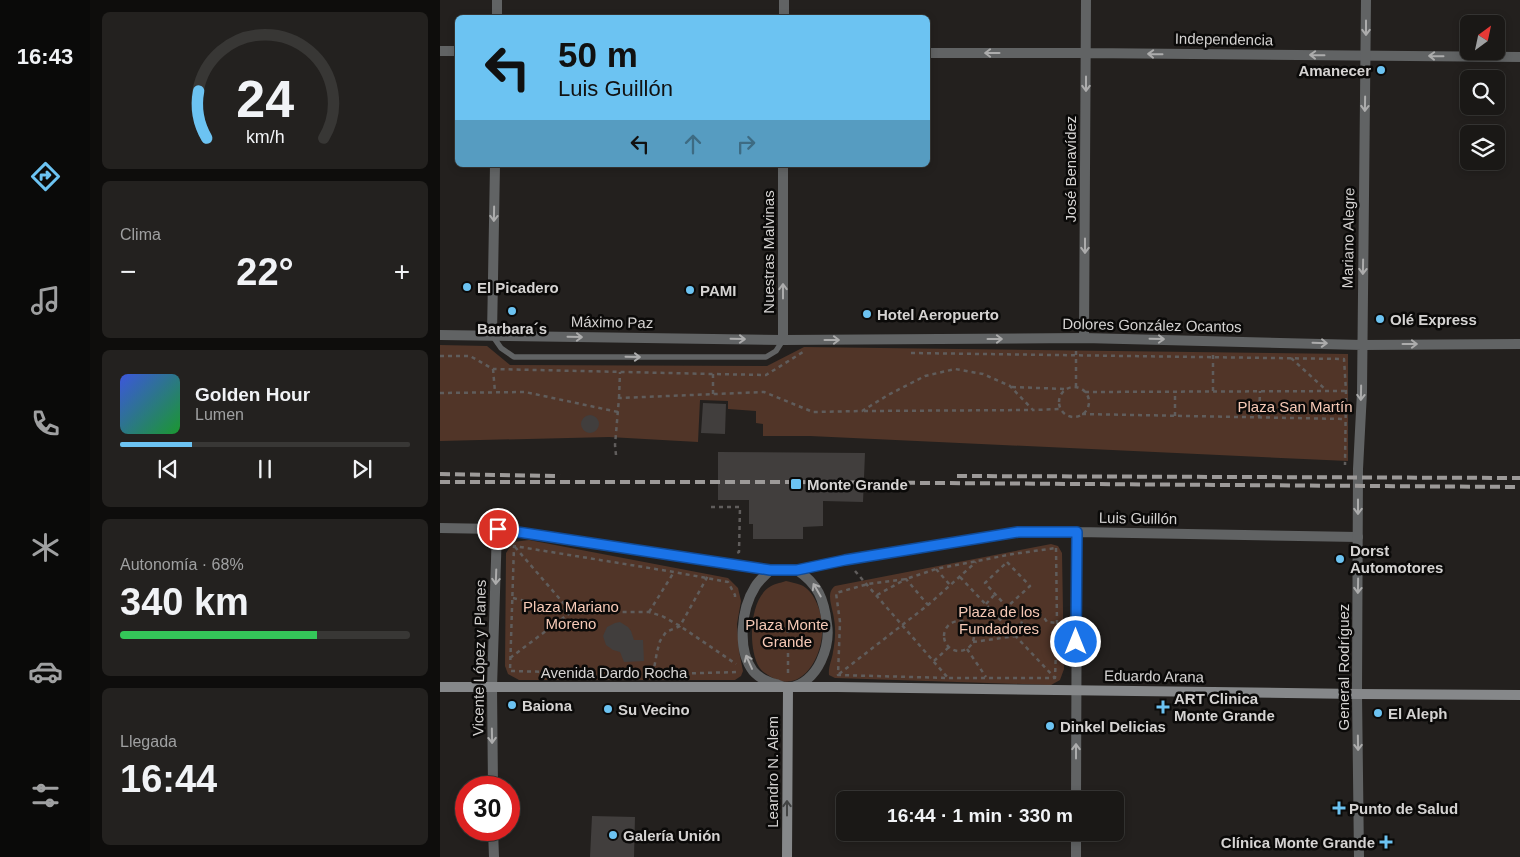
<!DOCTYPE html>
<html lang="es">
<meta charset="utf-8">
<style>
:root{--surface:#1a1816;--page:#23211f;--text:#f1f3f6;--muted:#9fa0a1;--line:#383735;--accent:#6cc3f2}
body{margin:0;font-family:Helvetica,sans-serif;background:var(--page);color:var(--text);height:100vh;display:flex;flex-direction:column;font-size:19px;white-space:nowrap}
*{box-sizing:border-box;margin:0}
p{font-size:16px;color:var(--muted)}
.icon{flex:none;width:28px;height:28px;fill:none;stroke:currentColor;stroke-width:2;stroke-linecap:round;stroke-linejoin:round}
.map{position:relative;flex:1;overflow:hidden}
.panel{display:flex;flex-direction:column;gap:12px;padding:12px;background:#0e0d0c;width:350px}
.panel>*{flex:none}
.top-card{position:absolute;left:15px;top:15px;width:475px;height:152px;border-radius:8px;box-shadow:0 2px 8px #0003,0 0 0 1px var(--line);background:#6cc3f2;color:#111;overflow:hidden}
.needle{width:32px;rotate:33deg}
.buttons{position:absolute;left:1020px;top:15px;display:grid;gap:10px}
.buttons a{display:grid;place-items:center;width:45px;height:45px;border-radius:8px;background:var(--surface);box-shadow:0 2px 8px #0003,0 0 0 1px var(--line);font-size:25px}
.speed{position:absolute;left:15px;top:776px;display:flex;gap:10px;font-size:25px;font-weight:700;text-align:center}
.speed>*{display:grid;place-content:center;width:65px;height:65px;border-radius:50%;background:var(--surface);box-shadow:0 2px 8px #0003,0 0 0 1px var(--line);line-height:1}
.speed .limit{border:8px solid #d22;background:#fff;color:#111}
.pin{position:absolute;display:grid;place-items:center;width:42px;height:42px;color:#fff;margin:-21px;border:2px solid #fff;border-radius:50%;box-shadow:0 1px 5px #0007}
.me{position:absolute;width:55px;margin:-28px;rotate:0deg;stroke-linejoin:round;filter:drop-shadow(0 0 4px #0008)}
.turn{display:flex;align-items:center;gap:18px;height:105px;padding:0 20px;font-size:22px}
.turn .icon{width:65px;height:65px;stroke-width:2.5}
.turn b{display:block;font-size:35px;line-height:42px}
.lanes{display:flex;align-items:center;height:48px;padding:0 20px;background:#0003;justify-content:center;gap:25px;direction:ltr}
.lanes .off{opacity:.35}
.big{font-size:38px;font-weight:800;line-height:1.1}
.panel .widget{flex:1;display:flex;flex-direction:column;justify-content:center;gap:8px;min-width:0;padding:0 18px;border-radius:8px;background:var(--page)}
.panel .dial{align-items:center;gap:0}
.dial svg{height:130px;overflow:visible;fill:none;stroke:var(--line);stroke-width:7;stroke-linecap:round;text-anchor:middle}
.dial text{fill:var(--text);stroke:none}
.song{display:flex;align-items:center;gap:15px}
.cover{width:60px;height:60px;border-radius:8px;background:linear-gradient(135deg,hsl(230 70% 55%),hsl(130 70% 35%))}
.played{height:5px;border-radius:2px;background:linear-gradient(90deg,var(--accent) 25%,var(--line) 25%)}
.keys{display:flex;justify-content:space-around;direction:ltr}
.heat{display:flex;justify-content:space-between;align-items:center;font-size:28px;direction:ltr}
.charge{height:8px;border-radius:4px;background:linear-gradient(90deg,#34c759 68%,var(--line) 0)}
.trip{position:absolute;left:396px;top:791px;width:288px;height:50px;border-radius:8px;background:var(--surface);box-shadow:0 2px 8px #0003,0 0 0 1px var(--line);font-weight:800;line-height:50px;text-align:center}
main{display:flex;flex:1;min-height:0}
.menu{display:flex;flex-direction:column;width:90px;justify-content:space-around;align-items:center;background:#0a0a09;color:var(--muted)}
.menu .icon{width:35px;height:35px}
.menu .current{color:var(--accent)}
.menu b{font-size:22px;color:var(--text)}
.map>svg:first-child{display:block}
.green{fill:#513528}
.building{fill:#413e3d}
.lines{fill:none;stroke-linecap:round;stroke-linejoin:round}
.path{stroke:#605d5c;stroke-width:2.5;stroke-dasharray:4 4;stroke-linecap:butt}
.service{stroke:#616364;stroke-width:5.5}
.minor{stroke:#616364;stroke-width:10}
.tertiary{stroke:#616364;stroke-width:10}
.secondary{stroke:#86888a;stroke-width:10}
.rail{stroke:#9d9a99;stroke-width:4;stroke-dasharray:10 5;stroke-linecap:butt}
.oneway{stroke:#acacac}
.oneway2{stroke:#424343}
.route-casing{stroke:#114b97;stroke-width:12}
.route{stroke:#1a73e8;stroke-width:9}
.poi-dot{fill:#6cc3f2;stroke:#0b0a09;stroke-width:2}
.labels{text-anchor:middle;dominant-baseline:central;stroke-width:5;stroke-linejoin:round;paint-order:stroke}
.street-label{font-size:15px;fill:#d5d3d2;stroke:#0b0a09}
.poi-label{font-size:15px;font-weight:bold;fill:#d5d3d2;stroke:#0b0a09;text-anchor:start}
.park-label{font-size:15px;fill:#f6c9b6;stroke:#0b0a09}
</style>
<main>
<nav class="menu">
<b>16:43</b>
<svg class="icon current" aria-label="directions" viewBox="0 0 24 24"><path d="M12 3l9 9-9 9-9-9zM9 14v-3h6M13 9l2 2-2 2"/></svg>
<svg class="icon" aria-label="music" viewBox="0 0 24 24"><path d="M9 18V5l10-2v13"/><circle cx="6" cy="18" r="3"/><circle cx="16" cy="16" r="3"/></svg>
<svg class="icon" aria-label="phone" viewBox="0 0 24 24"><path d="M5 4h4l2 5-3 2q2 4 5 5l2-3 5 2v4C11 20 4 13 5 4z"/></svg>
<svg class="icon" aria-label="climate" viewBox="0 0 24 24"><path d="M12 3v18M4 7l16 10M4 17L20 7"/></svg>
<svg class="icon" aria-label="car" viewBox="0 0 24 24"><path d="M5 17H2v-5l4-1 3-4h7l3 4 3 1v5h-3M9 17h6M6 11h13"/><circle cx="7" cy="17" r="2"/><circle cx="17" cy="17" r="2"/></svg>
<svg class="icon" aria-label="filters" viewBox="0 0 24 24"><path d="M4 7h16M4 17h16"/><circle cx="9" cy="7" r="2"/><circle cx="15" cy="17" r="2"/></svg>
</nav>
<section class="panel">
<div class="widget dial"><svg viewBox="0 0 100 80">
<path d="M14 69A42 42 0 1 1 86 69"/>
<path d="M14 69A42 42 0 0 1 9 40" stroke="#6cc3f2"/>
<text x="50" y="56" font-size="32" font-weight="700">24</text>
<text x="50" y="72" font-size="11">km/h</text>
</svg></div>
<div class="widget"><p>Clima</p>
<div class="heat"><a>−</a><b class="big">22°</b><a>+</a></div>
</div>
<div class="widget">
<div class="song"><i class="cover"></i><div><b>Golden Hour</b><p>Lumen</p></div></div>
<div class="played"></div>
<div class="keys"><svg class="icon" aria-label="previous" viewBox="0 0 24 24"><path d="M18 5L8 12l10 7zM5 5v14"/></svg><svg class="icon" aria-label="pause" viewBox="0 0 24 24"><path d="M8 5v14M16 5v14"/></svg><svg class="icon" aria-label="next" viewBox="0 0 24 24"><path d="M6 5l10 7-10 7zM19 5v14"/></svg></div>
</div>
<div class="widget"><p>Autonomía · 68%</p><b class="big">340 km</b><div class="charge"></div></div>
<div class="widget"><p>Llegada</p><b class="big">16:44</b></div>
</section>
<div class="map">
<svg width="1080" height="857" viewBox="0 0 1080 857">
<rect width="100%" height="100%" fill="#23201e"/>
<path class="green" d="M0,345l47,1 23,19 257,1 37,-19 544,7v107l-538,-25h-47v-12l-7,-1v-12l-28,-2v-8l-28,-1 -2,42 -89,-5 -169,4z
M89,540l199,38 10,10 3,13 -4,23 2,27 4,20 -2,5 -6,4h-216l-11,-6 -3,-8 1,-113 7,-11z
M611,544l7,2 4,7 2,116 -4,11 -9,5 -216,-7 -6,-3c-1,-8 3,-15 4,-23 2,-10 3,-23 1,-33 -1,-11 -9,-26 1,-33z
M346,581c4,1 10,2 15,4 16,7 23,34 21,50 -2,26 -22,59 -51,42 -4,-3 -9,-5 -12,-10 -11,-18 -10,-65 9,-79 5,-4 12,-5 18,-7z"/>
<path class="building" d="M263,403l23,1 -1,30 -24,-1z
M141 424a9 9 0 1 1 18 0a9 9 0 1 1-18 0Z
M278,452l147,1 -2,49 -40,-1v25l-20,1v12h-50v-15h-4v-24h-31z
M180,622l8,5 3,4 3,9h9l1,21 -20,1 -4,-10 -7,-2 -7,-5 -3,-9 4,-9 8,-4z
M152,816l43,1 -1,40h-44z"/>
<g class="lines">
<path class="path" d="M471,353l433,6 2,32 -1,74
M0,356h30l23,13 220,5
M851,358l35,32
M53,369l2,23
M572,387l54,2
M636,387v-38
M619 402a15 15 0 1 1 30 0a15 15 0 1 1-30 0Z
M773,391v-36
M645,392l261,-1
M0,393l85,-1 93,20
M273,394v-20l53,1 37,-23
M179,398l1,-26
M424,411l169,-1
M642,414l263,5
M735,416v-25
M819,417l1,-26
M176,455l-1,-10 4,-47 145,-6 49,20 49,-1 26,-16 37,-19 30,-7 28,5 27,12 23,24 28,-1
M271,507h29l-1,45 -2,1
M75,547l56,65
M616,548l1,75 -2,55h-107l-110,-3 2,-53 -4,-29 32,-9 38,-5 30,-10 77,-15z
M567,562l23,24 -23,21 -22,-24z
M496,569l14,16
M415,571l93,107
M520,577l95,101
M437,595l29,-16 22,26
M73,598l57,14
M546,604l9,-10
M209,612l25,-40
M504 636a15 15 0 1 1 30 0a15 15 0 1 1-30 0Z
M314,627l61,3
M348,629v46
M533,642l43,-6 5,-5c-2,-19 17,-25 26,-9l10,1
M527,649l19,28
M70,658l61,-46h78l13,4 18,10 56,38
M494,661l15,-14
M195,674l-125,-3 4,-125 160,26 54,10 7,13v6
M213,674l4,-22 3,-11 6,-9 14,-6 29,-52
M228,674l69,-2
M399,674l89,-69 48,-43"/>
<path class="service" d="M52,335l9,13 13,9h252l10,-6 7,-11"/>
<path class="minor" d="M57,0v18
M0,51h18
M488,53h158l434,4
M52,335l3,-170
M644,338l2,-338
M0,528l57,1 273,41h27l48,-10 173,-28h59l281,5
M330,570c-5,6 -12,11 -15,17 -14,22 -18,63 -2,84 6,7 15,11 23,13 3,1 7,3 11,3 15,1 28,-13 34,-26 5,-11 8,-25 6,-37 -3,-25 -9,-40 -30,-54
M53,788l-1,-101 5,-158
M636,800l1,-268
M53,830l1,27
M636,857v-25"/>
<path class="tertiary" d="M344,18v-18
M343,165v175
M0,335l343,5 301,-2 278,7 158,-1
M919,857l-2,-163 1,-225 4,-77 4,-392"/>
<path class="secondary" d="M0,687h397l520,7 163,1
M347,857l1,-170"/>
<path class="rail" d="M0,474l120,2
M517,476l563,2
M0,482h350l730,5"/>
</g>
<defs><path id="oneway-shaft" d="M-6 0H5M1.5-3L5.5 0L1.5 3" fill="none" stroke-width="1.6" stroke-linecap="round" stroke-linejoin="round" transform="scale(1.25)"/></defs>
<g class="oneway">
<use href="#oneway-shaft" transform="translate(926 28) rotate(90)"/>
<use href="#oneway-shaft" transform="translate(552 53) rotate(180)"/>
<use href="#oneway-shaft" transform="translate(715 54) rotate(-179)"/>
<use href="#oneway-shaft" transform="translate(877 55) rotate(-179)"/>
<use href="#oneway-shaft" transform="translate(996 56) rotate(-179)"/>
<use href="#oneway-shaft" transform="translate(646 84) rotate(90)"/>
<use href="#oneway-shaft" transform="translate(925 104) rotate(91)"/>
<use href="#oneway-shaft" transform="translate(54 214) rotate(91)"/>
<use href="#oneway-shaft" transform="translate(645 246) rotate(90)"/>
<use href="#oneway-shaft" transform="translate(923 267) rotate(91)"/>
<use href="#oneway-shaft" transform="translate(343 291) rotate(-90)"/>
<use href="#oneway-shaft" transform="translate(135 337) rotate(1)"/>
<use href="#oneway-shaft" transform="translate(298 339) rotate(1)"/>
<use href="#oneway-shaft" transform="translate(555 339)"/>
<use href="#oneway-shaft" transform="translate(717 339) rotate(1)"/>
<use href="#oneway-shaft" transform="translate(392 340)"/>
<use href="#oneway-shaft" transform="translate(880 343) rotate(2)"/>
<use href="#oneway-shaft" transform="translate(970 344)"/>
<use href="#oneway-shaft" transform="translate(193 357) rotate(1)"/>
<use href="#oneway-shaft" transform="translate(921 393) rotate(91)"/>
<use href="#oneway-shaft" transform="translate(918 507) rotate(90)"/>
<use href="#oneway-shaft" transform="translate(56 577) rotate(92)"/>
<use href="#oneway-shaft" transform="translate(918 586) rotate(91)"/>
<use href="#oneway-shaft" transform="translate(377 590) rotate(-120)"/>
<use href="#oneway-shaft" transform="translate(309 662) rotate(-114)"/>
<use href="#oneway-shaft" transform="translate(52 736) rotate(89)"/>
<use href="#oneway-shaft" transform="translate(918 743) rotate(89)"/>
<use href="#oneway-shaft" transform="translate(636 751) rotate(-90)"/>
</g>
<use class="oneway2" href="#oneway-shaft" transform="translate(347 808) rotate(-90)"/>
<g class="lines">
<defs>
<path id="route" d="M58,529l272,41h27l48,-10 173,-28h59l-1,110"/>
</defs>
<use href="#route" class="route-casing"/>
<use href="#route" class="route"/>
</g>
<g class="poi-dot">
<circle cx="941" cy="70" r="5"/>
<circle cx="27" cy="287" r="5"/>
<circle cx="250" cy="290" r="5"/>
<circle cx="72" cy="311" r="5"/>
<circle cx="427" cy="314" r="5"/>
<circle cx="940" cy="319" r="5"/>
<rect x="350" y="478" width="12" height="12" rx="2.5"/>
<circle cx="900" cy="559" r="5"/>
<circle cx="72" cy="705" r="5"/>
<path d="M720.5 699.5h5v5h5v5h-5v5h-5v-5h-5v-5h5z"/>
<circle cx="168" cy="709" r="5"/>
<circle cx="938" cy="713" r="5"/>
<circle cx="610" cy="726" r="5"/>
<path d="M896.5 800.5h5v5h5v5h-5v5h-5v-5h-5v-5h5z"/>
<circle cx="173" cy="835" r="5"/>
<path d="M943.5 834.5h5v5h5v5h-5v5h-5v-5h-5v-5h5z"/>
</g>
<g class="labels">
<g class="street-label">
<text transform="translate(784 39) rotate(1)">Independencia</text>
<text transform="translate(630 169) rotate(-90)">José Benavídez</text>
<text transform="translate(908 238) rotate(-89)">Mariano Alegre</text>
<text transform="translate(328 252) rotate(-90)">Nuestras Malvinas</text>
<text transform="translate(172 322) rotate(1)">Máximo Paz</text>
<text transform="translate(712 325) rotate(1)">Dolores González Ocantos</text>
<text transform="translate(698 518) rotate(1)">Luis Guillón</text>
<text transform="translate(39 658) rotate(-89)">Vicente López y Planes</text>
<text transform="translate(903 667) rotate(-90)">General Rodríguez</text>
<text x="174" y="672">Avenida Dardo Rocha</text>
<text transform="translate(714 676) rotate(1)">Eduardo Arana</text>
<text transform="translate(332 772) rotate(-90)">Leandro N. Alem</text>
</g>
<g class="poi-label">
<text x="931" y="70" text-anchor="end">Amanecer</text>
<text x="37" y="287">El Picadero</text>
<text x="260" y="290">PAMI</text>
<text x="437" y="314">Hotel Aeropuerto</text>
<text x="950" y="319">Olé Express</text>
<text x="72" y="328" text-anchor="middle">Barbara´s</text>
<text x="367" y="484">Monte Grande</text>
<text x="910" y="550">Dorst<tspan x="910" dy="17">Automotores</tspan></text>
<text x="734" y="698">ART Clinica<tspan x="734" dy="17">Monte Grande</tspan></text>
<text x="82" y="705">Baiona</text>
<text x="178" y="709">Su Vecino</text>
<text x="948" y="713">El Aleph</text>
<text x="620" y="726">Dinkel Delicias</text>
<text x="909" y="808">Punto de Salud</text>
<text x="183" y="835">Galería Unión</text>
<text x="935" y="842" text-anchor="end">Clínica Monte Grande</text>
</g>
<g class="park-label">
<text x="855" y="406">Plaza San Martín</text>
<text x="131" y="606">Plaza Mariano<tspan x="131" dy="17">Moreno</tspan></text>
<text x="559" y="611">Plaza de los<tspan x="559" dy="17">Fundadores</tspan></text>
<text x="347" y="624">Plaza Monte<tspan x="347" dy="17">Grande</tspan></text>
</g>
</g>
</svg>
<div class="buttons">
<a><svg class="needle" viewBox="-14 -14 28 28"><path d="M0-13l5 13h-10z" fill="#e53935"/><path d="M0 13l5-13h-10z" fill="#9fa0a1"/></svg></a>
<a><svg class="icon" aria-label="search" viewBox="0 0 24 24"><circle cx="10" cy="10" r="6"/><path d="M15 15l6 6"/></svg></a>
<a><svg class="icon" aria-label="layers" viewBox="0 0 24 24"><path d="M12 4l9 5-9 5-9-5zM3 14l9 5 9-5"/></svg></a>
</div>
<div class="speed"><div class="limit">30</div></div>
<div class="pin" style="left:58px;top:529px;background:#d93025"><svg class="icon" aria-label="arrive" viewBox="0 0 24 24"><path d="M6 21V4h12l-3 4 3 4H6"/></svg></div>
<svg class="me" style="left:636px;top:642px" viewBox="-20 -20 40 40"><circle r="17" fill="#1a73e8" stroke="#fff" stroke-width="3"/><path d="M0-11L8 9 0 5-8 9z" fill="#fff"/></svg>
<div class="trip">16:44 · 1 min · 330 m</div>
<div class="top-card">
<div class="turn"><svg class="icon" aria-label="left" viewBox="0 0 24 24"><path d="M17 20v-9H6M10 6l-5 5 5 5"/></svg><div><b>50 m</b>Luis Guillón</div></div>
<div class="lanes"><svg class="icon" aria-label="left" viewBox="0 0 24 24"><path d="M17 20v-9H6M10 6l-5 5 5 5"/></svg><svg class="icon off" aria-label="ahead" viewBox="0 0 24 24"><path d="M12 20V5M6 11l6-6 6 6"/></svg><svg class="icon off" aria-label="right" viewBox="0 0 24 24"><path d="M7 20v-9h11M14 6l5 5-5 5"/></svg></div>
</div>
</div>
</main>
